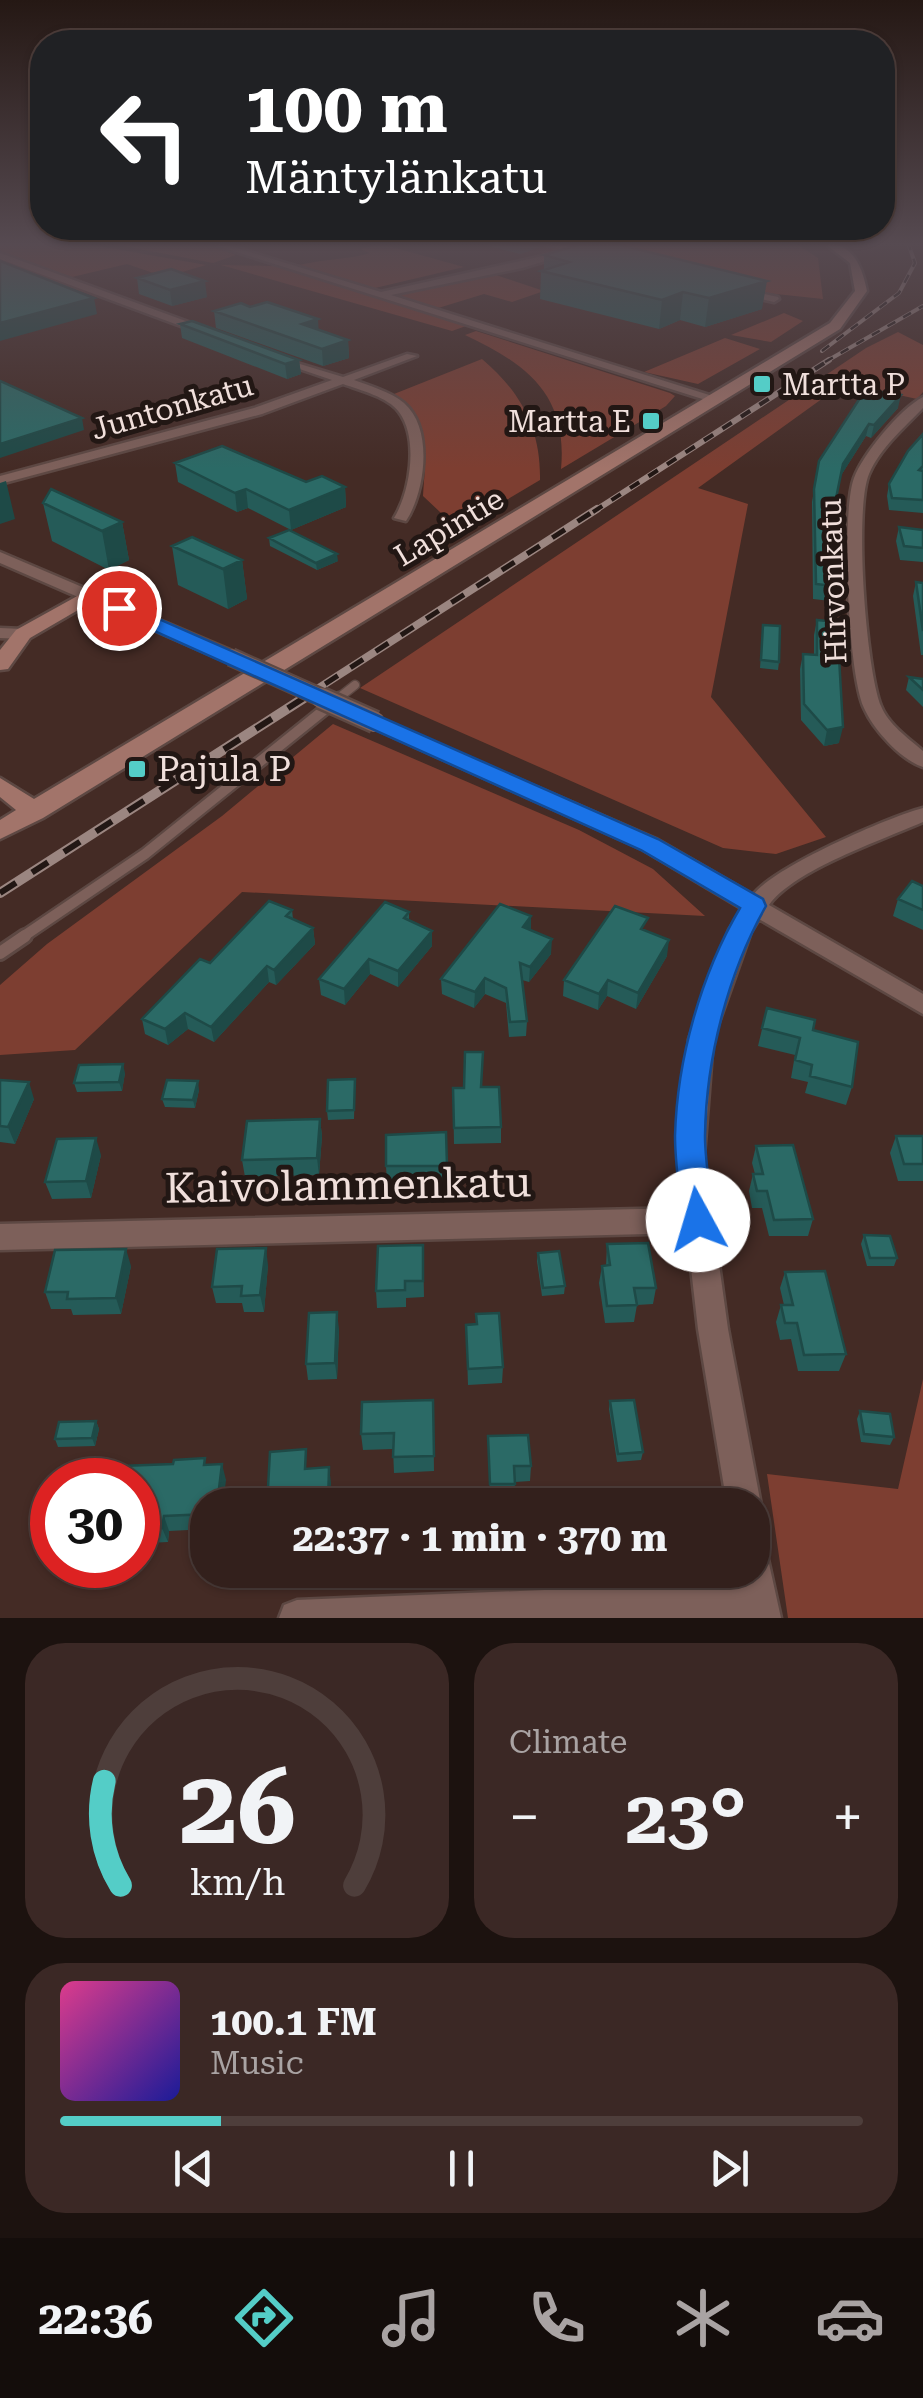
<!DOCTYPE html>
<meta charset="utf-8">
<style>
:root{--surface:#33201c;--page:#3b2825;--text:#f1f3f6;--muted:#a9a3a3;--line:#4e3e3b;--accent:#54cdc7}
body{margin:0;font-family:"Roboto Serif",serif;background:var(--page);color:var(--text);height:100vh;display:flex;flex-direction:column;font-size:38px;white-space:nowrap}
*{box-sizing:border-box;margin:0}
p{font-size:32px;color:var(--muted)}
.icon{flex:none;width:55px;height:55px;fill:none;stroke:currentColor;stroke-width:2;stroke-linecap:round;stroke-linejoin:round}
.map{position:relative;height:1618px;overflow:hidden}
.details{display:flex;flex-direction:column;gap:25px;padding:25px;background:#1c120f;flex:1}
.details>*{flex:none}
.banner{position:absolute;left:30px;top:30px;width:865px;height:210px;border-radius:40px;box-shadow:0 2px 8px #0004,0 0 0 2px var(--line);background:#202124;color:#fff;overflow:hidden}
.speed{position:absolute;left:30px;top:1458px;display:flex;gap:20px;font-size:50px;font-weight:700;text-align:center}
.speed>*{display:grid;place-content:center;width:130px;height:130px;border-radius:50%;background:var(--surface);box-shadow:0 2px 8px #0004,0 0 0 2px var(--line);line-height:1}
.speed .limit{border:15px solid #d22;background:#fff;color:#111}
.pin{position:absolute;display:grid;place-items:center;width:85px;height:85px;color:#fff;margin:-42px;border:5px solid #fff;border-radius:50%;box-shadow:0 2px 10px #0007}
.me{position:absolute;width:110px;margin:-55px;rotate:354deg;stroke-linejoin:round;filter:drop-shadow(0 0 8px #0008)}
.turn{display:flex;align-items:center;gap:35px;height:210px;padding:0 50px;font-size:45px}
.turn .icon{width:130px;height:130px;stroke-width:2.5}
.turn b{display:block;font-size:70px;line-height:85px}
.big{font-size:75px;font-weight:700;line-height:1.1}
.details .tile{flex:1;display:flex;flex-direction:column;justify-content:center;gap:15px;min-width:0;padding:0 35px;border-radius:40px;background:var(--page)}
.details .dial{align-items:center;gap:0}
.dial svg{height:260px;overflow:visible;fill:none;stroke:var(--line);stroke-width:7;stroke-linecap:round;text-anchor:middle}
.dial text{fill:var(--text);stroke:none}
.song{display:flex;align-items:center;gap:30px}
.cover{width:120px;height:120px;border-radius:15px;background:linear-gradient(135deg,hsl(330 70% 55%),hsl(240 70% 35%))}
.played{height:10px;border-radius:5px;background:linear-gradient(90deg,var(--accent) 20%,var(--line) 20%)}
.keys{display:flex;justify-content:space-around;direction:ltr}
.heat{display:flex;justify-content:space-between;align-items:center;font-size:55px;direction:ltr}
.details .tiles{flex:1;display:grid;gap:25px;grid-template-columns:1fr 1fr}
.tile:last-child{grid-column:span 2}
.trip{position:absolute;left:190px;top:1488px;width:580px;height:100px;border-radius:40px;background:var(--surface);box-shadow:0 2px 8px #0004,0 0 0 2px var(--line);font-weight:700;line-height:100px;text-align:center}
.tab-bar{display:flex;height:160px;justify-content:space-around;align-items:center;background:#140d0b;color:var(--muted)}
.tab-bar .icon{width:70px;height:70px}
.tab-bar .on{color:var(--accent)}
.tab-bar b{font-size:45px;color:var(--text)}
.map>svg:first-child{display:block}
.green{fill:#7d3e31}
.lines{fill:none;stroke-linecap:round;stroke-linejoin:round}
.lane-far2-casing{stroke:#5d4843;stroke-width:11}
.lane-far1-casing{stroke:#5d4843;stroke-width:15}
.lane-casing{stroke:#5d4843;stroke-width:18}
.street-casing{stroke:#5d4843;stroke-width:5}
.secondary-casing{stroke:#5d4843;stroke-width:5}
.lane-far2{stroke:#7d605a;stroke-width:8}
.lane-far1{stroke:#7d605a;stroke-width:10}
.lane{stroke:#7d605a;stroke-width:12}
.street{fill:#7d605a;fill-rule:evenodd}
.secondary{fill:#a2746a;fill-rule:evenodd}
.rail-far3-casing{stroke:#9b8681;stroke-width:4}
.rail-far2-casing{stroke:#9b8681;stroke-width:6}
.rail-far1-casing{stroke:#9b8681;stroke-width:8}
.rail-casing{stroke:#9b8681;stroke-width:10}
.rail-far3{stroke:#221714;stroke-width:2.5;stroke-dasharray:9;stroke-linecap:butt}
.rail-far2{stroke:#221714;stroke-width:4;stroke-dasharray:11;stroke-linecap:butt}
.rail-far1{stroke:#221714;stroke-width:5;stroke-dasharray:15;stroke-linecap:butt}
.rail{stroke:#221714;stroke-width:6;stroke-dasharray:19;stroke-linecap:butt}
.street-bridge-far1-casing{stroke:#5d4843;stroke-width:20;stroke-linecap:butt}
.street-bridge-casing{stroke:#5d4843;stroke-width:25;stroke-linecap:butt}
.street-bridge-far1{stroke:#7d605a;stroke-width:16}
.street-bridge{stroke:#7d605a;stroke-width:20}
.wall{fill:#255b58}
.shaded-wall{fill:#1e4a47}
.building{fill:#2b6a66;stroke:#1e4a47;stroke-width:2.5}
.route{fill:#1a73e8;stroke:#114b97;stroke-width:2.5}
.poi-dot{fill:#54cdc7;stroke:#221714;stroke-width:4}
.labels{text-anchor:middle;dominant-baseline:central;stroke-width:10;stroke-linejoin:round;paint-order:stroke}
.far-poi-label{font-size:30px;fill:#f0dfdb;stroke:#221714;text-anchor:start}
.far-street-label{font-size:30px;fill:#f0dfdb;stroke:#221714}
.poi-label{font-size:35px;fill:#f0dfdb;stroke:#221714;text-anchor:start}
.near-street-label{font-size:42px;fill:#f0dfdb;stroke:#221714}
</style>
<div class="map">
<svg width="923" height="1618" viewBox="0 0 923 1618">
<rect width="100%" height="100%" fill="#442b25"/>
<path class="green" d="M0,243h82l124,22 -41,12 -38,-13 -55,13 -72,-24z
M108,243h94l34,12 -23,8z
M566,243h229l23,15 5,41 -74,-8z
M381,244l83,23 -89,21 -76,-23c25,-6 47,-5 71,-12l-10,-4z
M221,265l53,1 192,60 -14,5z
M478,275h18l48,16 -32,11 -28,-8 -49,15 -40,-13 45,-16z
M784,313l19,8 -32,21 -40,-7z
M476,331l194,62 5,3 -9,10 -105,63c7,-74 -34,-105 -96,-134z
M898,332l25,13v47l-6,7 -73,-16 -146,105 50,16 -37,193 115,140 -50,17 -53,-6 -363,-160 506,-340z
M725,338l35,11 -62,35 -54,-12z
M482,359c39,33 59,70 58,121l-82,49 -35,-33c3,-50 9,-65 -29,-102z
M333,724l246,106 74,39 52,47 -463,-24 -167,158 -75,5v-70l47,-41 175,-128z
M923,1379v239h-135l-21,-144 131,15z"/>
<g class="lines">
<defs>
<path id="lane-far2" d="M336,700l19,-15"/>
<path id="lane-far1" d="M21,938l124,-84 194,-156"/>
<path id="lane" d="M0,953l25,-17"/>
<path id="street" d="M208,243h12l161,49 184,-41 -24,-8h13l41,10 -3,5 -20,-5 -50,15 -131,27 331,104 -10,3z
M0,253l213,78 1,2 -9,2 -205,-76z
M741,289l37,8 1,2 -5,3 -36,-8z
M407,354l10,2 -63,24c16,6 37,12 50,23 30,26 21,89 2,118l-12,-3c16,-26 25,-79 5,-106 -11,-15 -39,-22 -56,-28l-81,30 -262,70v-8l254,-68 78,-28 -62,-21v-4l73,22z
M923,397v11c-19,20 -43,40 -54,66 -15,35 -3,195 12,232 7,18 27,32 42,45v16c-22,-7 -50,-38 -59,-59 -16,-34 -23,-195 -10,-230 9,-24 46,-69 69,-81z
M0,552l237,101 3,4 -9,5 -6,-1 -225,-98z
M0,628l23,1 8,5 -8,5 -23,-1z
M375,717l281,122 97,56c21,-28 133,-77 170,-87v14c-41,18 -129,48 -154,83l154,89v20l-164,-95 -8,13 -38,107 -9,117 24,173 33,176 -5,12 -4,1v-13h-25l-29,-176 -11,-96 -687,17v-26l684,-16 -6,-52 11,-117 40,-109 14,-21 -101,-60 -273,-123 -3,-4z
M752,1536l12,5 17,77h-502l5,-13 13,-5 442,-18 -2,-12h15z"/>
<path id="secondary" d="M824,243c29,0 38,23 43,48l-27,38 -797,489 -43,21v-19l16,-10 -16,-13v-19l34,21 796,-476 25,-32 -5,-28z
M90,589l10,6 -3,4 -67,39 -22,31 -8,1v-20l16,-20z"/>
</defs>
<use href="#lane-far2" class="lane-far2-casing"/>
<use href="#lane-far1" class="lane-far1-casing"/>
<use href="#lane" class="lane-casing"/>
<use href="#street" class="street-casing"/>
<use href="#secondary" class="secondary-casing"/>
<use href="#lane-far2" class="lane-far2"/>
<use href="#lane-far1" class="lane-far1"/>
<use href="#lane" class="lane"/>
<use href="#street" class="street"/>
<use href="#secondary" class="secondary"/>
<defs>
<path id="rail-far3" d="M822,351l77,-58 16,-30 -7,-20
M825,362l98,-56"/>
<path id="rail-far2" d="M593,512l236,-152"/>
<path id="rail-far1" d="M300,700l297,-191"/>
<path id="rail" d="M0,893l304,-195"/>
</defs>
<use href="#rail-far3" class="rail-far3-casing"/>
<use href="#rail-far2" class="rail-far2-casing"/>
<use href="#rail-far1" class="rail-far1-casing"/>
<use href="#rail" class="rail-casing"/>
<use href="#rail-far3" class="rail-far3"/>
<use href="#rail-far2" class="rail-far2"/>
<use href="#rail-far1" class="rail-far1"/>
<use href="#rail" class="rail"/>
<defs>
<path id="street-bridge-far1" d="M231,657l96,43"/>
<path id="street-bridge" d="M321,698l54,24"/>
</defs>
<use href="#street-bridge-far1" class="street-bridge-far1-casing"/>
<use href="#street-bridge" class="street-bridge-casing"/>
<use href="#street-bridge-far1" class="street-bridge-far1"/>
<use href="#street-bridge" class="street-bridge"/>
</g>
<path class="wall" d="M478,243h62v4l-20,7z
M544,255l218,54 -57,18 -25,-7 -21,9 -119,-30 1,-28 3,-1z
M137,278l70,19 -35,9 -33,-12z
M250,307l98,33 1,18 -26,8 -107,-38 -2,-17z
M180,324l119,36 2,14 -14,5 -105,-41z
M874,399l24,9 -27,30 -5,-2 -26,41 -8,41 10,69 -3,15 -26,-3 -1,-97 7,-41z
M923,434v79l-34,-3 -2,-14 2,-12z
M175,463l170,24 1,20 -55,23 -43,-22 -11,4 -59,-30z
M43,503l79,19 7,38 -20,10 -57,-29z
M899,527l24,3v32l-23,-2 -4,-19z
M269,538l69,23 -21,9 -47,-24z
M172,546l70,14 5,39 -19,10 -50,-24z
M916,582l7,1v72h-2l-8,-59z
M817,620l22,123 -15,3 -23,-26 -1,-51 3,-15 11,1v-20z
M763,625l16,37 -1,8 -18,-2z
M909,677l14,2v28l-17,-17z
M923,886v44l-30,-14 5,-17z
M292,910l1,9 20,9 2,16 -39,41 -7,-3 -55,60 -26,-13 -20,16 -23,-11 -3,-15 68,-56z
M409,912v8l23,11v15l-34,41 -28,-13 -25,31 -24,-10 -2,-16z
M531,930l20,24 -22,28 -7,-2 5,41 -1,15 -17,1 -3,-34 -21,-9 -11,14 -32,-14 -1,-15z
M646,931l21,25 -31,53 -29,-13 -9,14 -35,-14 1,-16z
M767,1008l46,22 39,57 -6,18 -41,-12 3,-11 -17,-4 4,-23 -37,-9z
M125,1073l-3,18 -45,1 -3,-9z
M355,1079l-1,40 -26,1 -1,-9z
M0,1080l34,19 -19,45 -15,-2z
M482,1087l19,40v16l-47,1 -1,-56z
M199,1090l-4,18 -30,-1 -3,-8z
M320,1119l2,17 -3,39 -74,2 -3,-17z
M446,1132l2,51h-61l-1,-17z
M896,1136h27v45h-25l-8,-28z
M756,1146l57,73 -5,17h-39l-7,-28h-10l-3,-17 4,-17h2l-3,-11z
M101,1155l-10,43 -39,1 -7,-17z
M864,1235l33,23 -3,8h-27l-6,-22z
M607,1244l49,44 -3,16 -16,1 -3,17 -29,1 -6,-40 3,-17h4z
M423,1245l1,52 -18,1v9l-29,1 -1,-17z
M538,1253l27,33 -1,8 -22,2 -5,-35z
M268,1265l-4,47h-20l-2,-9h-26l-4,-16z
M131,1266l-10,48 -48,1 -2,-6h-20l-6,-17z
M785,1272l61,82 -7,17h-41l-7,-32 -11,1 -4,-18 5,-17h3l-4,-17z
M466,1325l37,42 -1,16 -34,2z
M339,1329l-2,50 -29,1 -2,-16z
M433,1400l1,71 -40,2 -1,-24 -30,1 -2,-16z
M610,1401l33,51 -2,8 -24,2 -8,-53z
M860,1411l34,26 -4,8 -29,-3 -4,-23z
M96,1421l3,8 -4,17 -37,1 -3,-8z
M488,1436l43,30 -1,15 -15,1 -1,17 -24,1z
M207,1465l19,15 -18,25v24l-39,2 -1,11 -20,1 -4,-12 -6,1v-52z"/>
<path class="shaded-wall" d="M255,243h17l-17,4z
M520,243h20v4l-20,7z
M205,281l2,16 -35,9 -2,-16z
M767,281l-5,28 -57,18 4,-29z
M683,292l-3,28 -21,9 3,-29z
M94,298l3,16 -97,27v-18z
M318,319l1,17 -17,-12z
M348,340l1,18 -26,8 -1,-17z
M299,360l2,14 -14,5 -2,-15z
M901,395l-3,13 -27,30 3,-13z
M82,418l2,12 -84,28v-14z
M869,424l-3,12 -26,41 3,-13z
M6,481l9,38 -15,5v-41z
M345,487l1,20 -55,23 -2,-20z
M246,489l2,19 -11,4 -2,-19z
M122,522l7,38 -20,10 -7,-39z
M337,554l1,7 -21,9 -1,-7z
M242,560l5,39 -19,10 -5,-40z
M843,727l-4,16 -15,3 3,-16z
M531,916v16l-8,-5z
M313,928l2,16 -39,41 -2,-15z
M432,931v15l-34,41v-16z
M552,939l-1,15 -22,28 1,-15z
M669,940l-2,16 -31,53 2,-16z
M369,959l1,15 -25,31 -1,-16z
M267,966l2,16 -55,60 -3,-15z
M485,978v16l-11,14 1,-16z
M608,980l-1,16 -9,14 1,-16z
M185,1013l3,16 -20,16 -3,-16z
M123,1064l2,9 -3,18 -3,-9z
M198,1081l1,9 -4,18 -2,-8z
M29,1082l5,17 -19,45 -7,-17z
M320,1119l2,17 -3,39 -2,-17z
M96,1138l5,17 -10,43 -5,-17z
M266,1248l2,17 -4,47 -4,-17z
M126,1249l5,17 -10,48 -5,-16z
M337,1312l2,17 -2,50 -2,-16z
M96,1421l3,8 -4,17 -3,-8z
M222,1464l4,16 -3,25h-6z
M329,1467l2,16 -1,22h-2z
M164,1516l5,15 -1,11 -6,-14z"/>
<path class="building" d="M585,243h27l155,38 -58,17 -26,-6 -21,8 -121,-29 28,-9 -25,-7z
M0,261l94,37 -94,25z
M171,269l34,12 -35,9 -33,-12z
M267,302l51,17 -16,5 46,16 -26,9 -108,-38 27,-8 9,4z
M192,321l107,39 -14,4 -105,-40z
M0,381l82,37 -82,26z
M882,392l19,3 -27,30 -5,-1 -26,40 -11,54 8,1 2,68 -26,-3 -2,-95 5,-28 41,-63 14,1z
M923,434v32l-4,4 4,1v29l-31,-2 -3,-14 19,-33z
M222,446l84,36 16,-6 23,11 -56,23 -43,-21 -11,4 -60,-30z
M51,489l71,33 -20,9 -59,-28z
M899,527l24,3v18l-19,-2z
M289,530l48,24 -21,9 -47,-25z
M192,537l50,23 -19,9 -51,-23z
M916,582l7,1v48z
M817,620l20,2 6,105 -16,3 -23,-26 -1,-50 14,1z
M763,625l17,1 -1,36 -18,-2z
M909,677l14,2v11z
M912,881l11,5v24l-25,-11z
M269,901l23,9 -6,6 27,12 -39,42 -7,-4 -56,61 -26,-14 -20,16 -23,-10 58,-60 10,4z
M385,902l24,10 -5,6 28,13 -34,40 -29,-12 -25,30 -25,-10z
M500,904l31,12 -8,11 29,12 -22,28 -10,-4 7,58 -17,1 -4,-34 -21,-10 -10,14 -34,-13z
M615,906l33,12 -7,11 28,11 -31,53 -30,-13 -9,14 -35,-14z
M767,1008l48,12 -2,10 45,12 -6,45 -42,-11 2,-11 -17,-5 5,-22 -38,-10z
M465,1052h18l-2,35h18l2,40 -47,1 -1,-40h11z
M123,1064l-4,18 -45,1 5,-18z
M355,1079l-1,31 -27,1 1,-31z
M0,1080l29,2 -21,45 -8,-1z
M167,1080l31,1 -5,19 -31,-1z
M320,1119l-3,39 -75,2 5,-39z
M446,1132l1,34h-61v-31z
M896,1136h27v28h-19z
M96,1138l-10,43 -41,1 12,-43z
M793,1145l20,74 -39,1 -7,-29h-10l-4,-17h10l-7,-28z
M864,1235l26,1 7,22h-27z
M648,1243l8,45h-22l3,17 -30,1 -5,-40 8,-1 -3,-21z
M423,1245v36h-18v9l-29,1 2,-45z
M266,1248l-6,47 -19,1 1,-10 -30,1 5,-38z
M126,1249l-10,49 -49,1 1,-7h-23l10,-42z
M559,1251l6,35 -22,2 -5,-35z
M825,1271l21,83 -42,1 -7,-32h-12l-4,-18h12l-8,-33z
M337,1312l-2,51 -29,1 3,-51z
M499,1313l4,54 -35,2 -2,-44 11,-1 -1,-10z
M433,1400l1,56 -41,1 1,-24 -33,1 1,-32z
M634,1400l9,52 -25,2 -8,-53z
M860,1411l30,3 4,23 -30,-3z
M96,1421l-4,17 -37,1 4,-17z
M528,1435l3,31h-17l1,18h-25l-2,-48z
M306,1449l-1,20 24,-2 -1,38h-61l3,-53z
M205,1458l-1,7 18,-1 -5,41h-9v9l-44,2 -2,12h-19l2,-12h-7v-36h-19l2,-14 52,-2 1,-4z
M627,1498h25v7h-25z
M429,1500h19v5h-19z"/>
<linearGradient id="sky" x2="0" y2="1"><stop stop-color="#251814"/><stop offset="0.52" stop-color="#564a51"/><stop offset="1" stop-color="#564a51" stop-opacity="0"/></linearGradient>
<rect width="923" height="469" fill="url(#sky)"/>
<path class="route" d="M112,604h13l533,235 105,60 3,7c-38,67 -60,152 -61,230 0,28 6,57 9,84l-5,10 -11,5 -12,-5 -4,-10c-2,-27 -7,-56 -7,-84 2,-77 26,-162 65,-228l-99,-58 -529,-238z"/>
<g class="poi-dot">
<rect x="752" y="374" width="20" height="20" rx="5"/>
<rect x="641" y="411" width="20" height="20" rx="5"/>
<rect x="127" y="759" width="20" height="20" rx="5"/>
</g>
<g class="labels">
<g class="far-poi-label">
<text x="782" y="384">Martta P</text>
<text x="631" y="421" text-anchor="end">Martta E</text>
</g>
<g class="far-street-label">
<text transform="translate(172 407) rotate(-16)">Juntonkatu</text>
<text transform="translate(449 527) rotate(-31)">Lapintie</text>
<text transform="translate(833 581) rotate(-92)">Hirvonkatu</text>
</g>
<g class="poi-label">
<text x="157" y="769">Pajula P</text>
</g>
<g class="near-street-label">
<text transform="translate(348 1185) rotate(-1)">Kaivolammenkatu</text>
</g>
</g>
</svg>
<div class="speed"><div class="limit">30</div></div>
<div class="pin" style="left:119px;top:608px;background:#d93025"><svg class="icon" aria-label="arrive" viewBox="0 0 24 24"><path d="M6 21V4h12l-3 4 3 4H6"/></svg></div>
<svg class="me" style="left:698px;top:1220px" viewBox="-20 -20 40 40"><circle r="19" fill="#fff"/><path d="M0-13L10 11 0 6-10 11z" fill="#1a73e8"/></svg>
<div class="trip">22:37 · 1 min · 370 m</div>
<div class="banner">
<div class="turn"><svg class="icon" aria-label="left" viewBox="0 0 24 24"><path d="M17 20v-9H6M10 6l-5 5 5 5"/></svg><div><b>100 m</b>Mäntylänkatu</div></div>
</div>
</div>
<section class="details">
<div class="tiles">
<div class="tile dial"><svg viewBox="0 0 100 80">
<path d="M14 69A42 42 0 1 1 86 69"/>
<path d="M14 69A42 42 0 0 1 9 37" stroke="#54cdc7"/>
<text x="50" y="56" font-size="32" font-weight="700">26</text>
<text x="50" y="72" font-size="11">km/h</text>
</svg></div>
<div class="tile"><p>Climate</p>
<div class="heat"><a>−</a><b class="big">23°</b><a>+</a></div>
</div>
<div class="tile">
<div class="song"><i class="cover"></i><div><b>100.1 FM</b><p>Music</p></div></div>
<div class="played"></div>
<div class="keys"><svg class="icon" aria-label="previous" viewBox="0 0 24 24"><path d="M18 5L8 12l10 7zM5 5v14"/></svg><svg class="icon" aria-label="pause" viewBox="0 0 24 24"><path d="M8 5v14M16 5v14"/></svg><svg class="icon" aria-label="next" viewBox="0 0 24 24"><path d="M6 5l10 7-10 7zM19 5v14"/></svg></div>
</div>
</div>
</section>
<nav class="tab-bar">
<b>22:36</b>
<svg class="icon on" aria-label="directions" viewBox="0 0 24 24"><path d="M12 3l9 9-9 9-9-9zM9 14v-3h6M13 9l2 2-2 2"/></svg>
<svg class="icon" aria-label="music" viewBox="0 0 24 24"><path d="M9 18V5l10-2v13"/><circle cx="6" cy="18" r="3"/><circle cx="16" cy="16" r="3"/></svg>
<svg class="icon" aria-label="phone" viewBox="0 0 24 24"><path d="M5 4h4l2 5-3 2q2 4 5 5l2-3 5 2v4C11 20 4 13 5 4z"/></svg>
<svg class="icon" aria-label="climate" viewBox="0 0 24 24"><path d="M12 3v18M4 7l16 10M4 17L20 7"/></svg>
<svg class="icon" aria-label="car" viewBox="0 0 24 24"><path d="M5 17H2v-5l4-1 3-4h7l3 4 3 1v5h-3M9 17h6M6 11h13"/><circle cx="7" cy="17" r="2"/><circle cx="17" cy="17" r="2"/></svg>
</nav>
